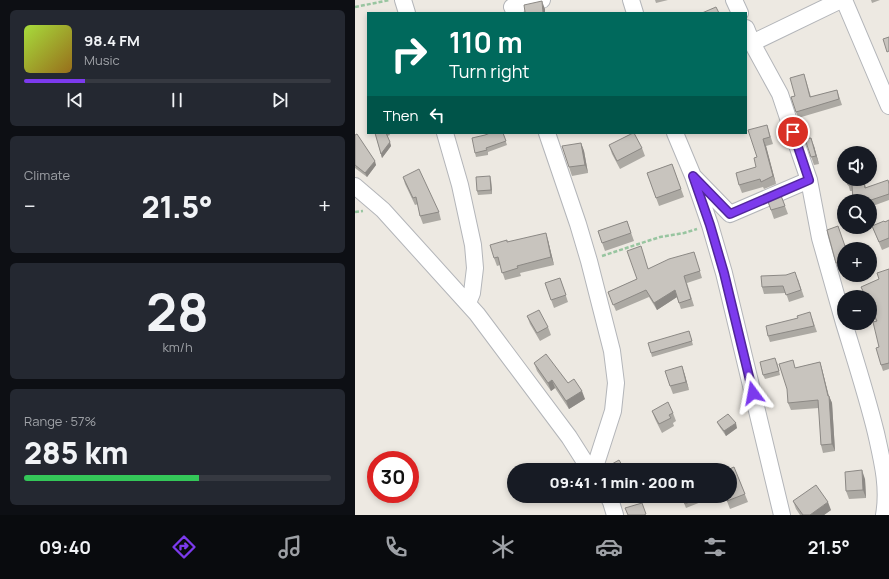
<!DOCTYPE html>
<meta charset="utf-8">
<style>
:root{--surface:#171b24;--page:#242831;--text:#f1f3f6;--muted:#9ea1a6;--line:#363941;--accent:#7c3aed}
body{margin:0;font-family:Manrope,sans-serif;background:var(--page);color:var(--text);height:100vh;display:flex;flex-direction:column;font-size:15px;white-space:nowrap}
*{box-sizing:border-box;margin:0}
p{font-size:13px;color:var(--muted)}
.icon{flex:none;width:22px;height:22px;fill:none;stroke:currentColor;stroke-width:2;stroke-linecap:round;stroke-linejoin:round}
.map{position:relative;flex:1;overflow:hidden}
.side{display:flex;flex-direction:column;gap:10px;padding:10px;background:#0d0f14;width:355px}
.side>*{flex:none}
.banner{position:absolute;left:12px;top:12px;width:380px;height:122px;border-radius:0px;box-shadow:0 2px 6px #0003;background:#00695c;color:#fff;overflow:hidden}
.tools{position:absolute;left:482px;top:146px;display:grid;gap:8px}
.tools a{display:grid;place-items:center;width:40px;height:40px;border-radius:50%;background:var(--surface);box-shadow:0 2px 6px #0003;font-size:20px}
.speed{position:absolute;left:12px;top:451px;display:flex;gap:8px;font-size:20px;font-weight:700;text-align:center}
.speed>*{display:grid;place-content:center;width:52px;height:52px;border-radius:50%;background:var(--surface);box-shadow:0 2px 6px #0003;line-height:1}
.speed .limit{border:6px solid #d22;background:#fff;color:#111}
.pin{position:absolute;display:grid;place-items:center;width:34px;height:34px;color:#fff;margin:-17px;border:2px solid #fff;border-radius:50%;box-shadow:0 1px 4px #0007}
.me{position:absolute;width:44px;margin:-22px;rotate:347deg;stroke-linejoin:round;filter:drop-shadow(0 0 3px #0008)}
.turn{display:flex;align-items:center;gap:14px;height:84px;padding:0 16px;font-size:18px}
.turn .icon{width:52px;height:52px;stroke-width:2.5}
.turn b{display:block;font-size:28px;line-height:34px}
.then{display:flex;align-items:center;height:38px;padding:0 16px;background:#0003;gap:8px;font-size:15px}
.big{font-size:30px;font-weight:800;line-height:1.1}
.side .tile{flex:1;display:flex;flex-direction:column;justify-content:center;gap:6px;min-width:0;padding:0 14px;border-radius:6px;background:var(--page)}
.side .dial{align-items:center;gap:0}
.dial b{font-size:52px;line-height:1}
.song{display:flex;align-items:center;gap:12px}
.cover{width:48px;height:48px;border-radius:6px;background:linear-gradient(135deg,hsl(80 70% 55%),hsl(40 70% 35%))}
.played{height:4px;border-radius:2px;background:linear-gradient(90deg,var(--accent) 20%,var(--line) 20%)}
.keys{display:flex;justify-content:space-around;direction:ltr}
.heat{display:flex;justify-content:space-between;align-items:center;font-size:22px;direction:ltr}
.charge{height:6px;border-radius:3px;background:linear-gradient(90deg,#34c759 57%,var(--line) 0)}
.trip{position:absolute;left:152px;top:463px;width:230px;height:40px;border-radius:20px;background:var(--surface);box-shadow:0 2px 6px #0003;font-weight:800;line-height:40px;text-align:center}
.tabs{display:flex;height:64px;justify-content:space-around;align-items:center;background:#090b0e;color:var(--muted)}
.tabs .icon{width:28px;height:28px}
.tabs .on{color:var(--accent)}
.tabs b{font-size:18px;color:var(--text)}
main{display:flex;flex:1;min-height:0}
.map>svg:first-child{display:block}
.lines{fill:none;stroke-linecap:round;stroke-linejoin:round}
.minor-casing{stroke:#b3b5b9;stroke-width:18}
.path{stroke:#98c5a0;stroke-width:2.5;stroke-dasharray:4 2;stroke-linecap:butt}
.minor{stroke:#fff;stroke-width:16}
.wall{fill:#aca9a3}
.shaded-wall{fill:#8c8985}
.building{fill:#c8c4be;stroke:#8c8985}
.route-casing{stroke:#51269a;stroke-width:10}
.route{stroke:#7c3aed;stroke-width:7}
</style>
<main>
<section class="side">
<div class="tile">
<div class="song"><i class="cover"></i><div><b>98.4 FM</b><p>Music</p></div></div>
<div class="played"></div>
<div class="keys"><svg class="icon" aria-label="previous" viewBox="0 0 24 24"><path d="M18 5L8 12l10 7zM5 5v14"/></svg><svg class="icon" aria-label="pause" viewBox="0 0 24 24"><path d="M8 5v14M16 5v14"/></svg><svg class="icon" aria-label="next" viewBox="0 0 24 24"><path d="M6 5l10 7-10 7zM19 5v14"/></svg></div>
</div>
<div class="tile"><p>Climate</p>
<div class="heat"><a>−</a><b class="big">21.5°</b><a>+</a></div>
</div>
<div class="tile dial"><b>28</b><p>km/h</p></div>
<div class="tile"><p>Range · 57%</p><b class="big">285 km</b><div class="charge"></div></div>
</section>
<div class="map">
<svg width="534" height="515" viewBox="0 0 534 515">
<rect width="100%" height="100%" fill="#ede9e2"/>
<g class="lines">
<defs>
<path id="minor" d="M48,0l4,13
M276,0l4,13
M379,0l6,13
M489,0l45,106
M157,7l30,-7
M391,28l6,15 28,51 17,51 12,35 11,58 24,85
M397,43l89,-43
M90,133l15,52 13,60 2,23 -3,25 -4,10
M192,133l31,91 11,37 23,90 4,32 -3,28 -19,59
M320,133l18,43 37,38 79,-34
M338,176l17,49 14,48 58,242
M0,186l28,24 94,104 92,123 21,33
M489,323c11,36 23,73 32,110 6,27 13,54 8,82
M253,496l3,6 4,13"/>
</defs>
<use href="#minor" class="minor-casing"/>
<path class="path" d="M0,7l35,-7
M0,212l8,-1
M247,256l58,-19 24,-4 13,-4"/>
<use href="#minor" class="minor"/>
</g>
<path class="wall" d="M300,0h13l-12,3z
M516,0h9l-8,3z
M451,80l5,17 26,-7 5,15 -44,13 -7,-21 4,-1z
M412,125l6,19 -7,2 10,38 -12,5 -1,-2 -21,6 -3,-8 17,-18 1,-10z
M20,133h14l1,2 -3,1 4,10 -9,12z
M148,133l4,12 -19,7v3l-12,2 -1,-4z
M0,135l21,30 -9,12 -12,-9z
M450,139l9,7 5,18 -5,1z
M226,143l3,8 4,22 -16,3 -3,-9z
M254,145l33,3 3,8 -25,13 -8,-15z
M317,164l12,33 -25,9 -12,-33z
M48,177l36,35 2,8 -18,4 -3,-8 -2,-12 -3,1 -10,-21z
M492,179h17l2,9 23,-5v17l-19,7v-6h-17l-1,-10h-2z
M136,180l1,14 -14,1 -1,-4z
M425,193l8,21 -14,5 -7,-20z
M534,220v27l-7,3 -10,-24z
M272,221l7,20 -29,10 -7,-20z
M193,240l6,25 -34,8 1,3 -16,4 -5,-15 -3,1 -3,-8 13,-16z
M489,249v19l-5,2 -3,-7z
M339,252l8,26 -15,5 7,23 -13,3 -4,-12 -20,13 -8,-13 -33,14 -8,-19 29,-13 12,-10z
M534,269v100l-6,2 -2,-6 -5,-44 -6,-13v-11h-5l-4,-10 18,-8z
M205,278l8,24 -14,6 -9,-25z
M443,279l6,18 -15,5 -3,-9 -22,1 -2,-7z
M172,316l21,11 3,8 -11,6 -10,-17z
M457,318l5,14 -47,10 -2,-6z
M334,331l4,14 -41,12 -1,-4z
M422,362l3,13 -15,4 -2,-4z
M465,362l2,7 7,27 3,7 3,48 -12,2 -2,-8 -2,-37 -28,2 -3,-7 7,-35z
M179,363l34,20 17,16 -16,10 -14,-21 -4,3 -14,-20z
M327,366l7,24 -16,4 -3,-8z
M297,411l21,2 3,8 -3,2 1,3 -12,7 -7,-14z
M362,422l20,6 -11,8 -7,-10z
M379,467l14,35 -18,7 -5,-13z
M510,479l1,19 -17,1 -3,-8z
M326,496h18l2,6 -15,6z
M438,501l38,9 -7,5h-24l-4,-6z"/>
<path class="shaded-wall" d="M187,1l3,8v4h-2z
M456,138l3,8 5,18 -3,-8z
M408,139l3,7 10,38 -3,-8z
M35,142l1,4 -9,12 -1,-4z
M226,143l3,8 4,22 -3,-8z
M20,161l1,4 -9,12 -2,-4z
M135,176l1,4 1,14 -1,-4z
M191,233l2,7 6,25 -3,-8z
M320,290l2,7 -20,13 -3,-7z
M465,362l2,7 7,29v-2l3,7 3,48 -3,-7 -4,-48z
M327,366l3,9 4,15 -3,-8z
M197,380l3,8 -4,3 -3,-8z
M227,391l3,8 -16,10 -3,-8z
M381,423l1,5 -11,8 -2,-5z
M507,470l3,9 1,19 -3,-8z
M473,502l3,8 -7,5h-14z"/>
<path class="building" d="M187,1l1,12h-22l4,-1 -1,-7z
M361,7l3,6h-17z
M534,37v14l-2,1 -4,-13z
M449,74l6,23 27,-7 2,9 -43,13 -5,-15 4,-1 -5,-18z
M412,125l3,12 -7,2 10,37 -12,6 -1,-3 -21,6 -3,-12 20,-6 -2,-9 3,-1 -9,-27z
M20,133h11l4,9 -9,12z
M135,133h13l3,8 -20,7 1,2 -12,3 -3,-15 13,-3z
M278,133h1l8,15 -25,13 -8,-16z
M2,134l18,27 -10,12 -10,-8v-30z
M456,138l5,18 -5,1 -6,-18z
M226,143l4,22 -16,2 -7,-21z
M317,164l9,25 -25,9 -9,-25z
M64,169l20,43 -19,4 -4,-19 -3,1 -10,-21z
M135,176l1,14 -14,1 -1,-14z
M492,179h16l2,9 23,-8 1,4v10l-21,7h-15l-1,-16h-4z
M425,193l5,13 -14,4 -4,-11z
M534,220v18l-10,4 -7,-16 12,-5 1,1z
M272,221l4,12 -29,10 -4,-12z
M483,226l8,23h-2v12l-8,2 -9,-33z
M191,233l5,24 -34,9 1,2 -16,5 -4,-16 -4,1 -4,-13 17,-5v2z
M286,246l7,23 21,-10 25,-7 6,19 -16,5 7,23 -12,4 -4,-13 -21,13 -8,-13 -33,15 -5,-13 29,-13 -10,-28z
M534,269v94l-8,2 -5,-17 3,-1 -6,-25 4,-1 -7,-14v-10h-4l-5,-10 18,-8 -2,-6z
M440,272l6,18 -15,5 -3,-9 -21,1 -1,-11 25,-1z
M205,278l6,17 -15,5 -6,-17z
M184,310l9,17 -11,6 -10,-17z
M455,312l4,14 -46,10 -2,-10 32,-8 -1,-2z
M334,331l3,10 -41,12 -3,-10z
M191,354l22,29 6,-4 8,12 -16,10 -14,-21 -4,3 -14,-20z
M420,358l4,13 -16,4 -3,-13z
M438,360l2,8 25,-6 8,34h1l3,48 -11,1 -3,-45 -30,3 -1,-14 -8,-25z
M327,366l4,16 -16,4 -5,-15z
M313,402l5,11 -4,2 2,3 -12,6 -7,-13z
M373,414l8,9 -12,8 -7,-9z
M264,460l6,10h-19l-1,-2z
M379,467l11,27 -18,7 -2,-5h5v-26h-3z
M507,470l1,20 -17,1 -1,-19z
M461,485l12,17 -18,13h-7l-10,-14z
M327,496h17v2l-14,6z
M287,503l4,11 -2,1h-16l-3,-7z"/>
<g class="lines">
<defs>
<path id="route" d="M398,393l-29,-120 -14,-48 -17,-49 37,38 79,-34 -16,-48"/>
</defs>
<use href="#route" class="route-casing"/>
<use href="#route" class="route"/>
</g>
</svg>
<div class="tools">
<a><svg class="icon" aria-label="sound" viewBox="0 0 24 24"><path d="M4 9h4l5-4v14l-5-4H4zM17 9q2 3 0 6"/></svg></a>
<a><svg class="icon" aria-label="search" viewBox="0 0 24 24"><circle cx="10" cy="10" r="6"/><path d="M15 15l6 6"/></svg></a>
<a>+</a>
<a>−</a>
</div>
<div class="speed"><div class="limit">30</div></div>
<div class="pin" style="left:438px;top:132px;background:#d93025"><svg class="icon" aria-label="arrive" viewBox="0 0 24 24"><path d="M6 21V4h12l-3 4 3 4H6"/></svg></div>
<svg class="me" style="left:398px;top:393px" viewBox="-20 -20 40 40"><path d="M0-17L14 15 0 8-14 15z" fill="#7c3aed" stroke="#fff" stroke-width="4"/></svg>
<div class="trip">09:41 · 1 min · 200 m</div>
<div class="banner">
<div class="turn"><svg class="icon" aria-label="right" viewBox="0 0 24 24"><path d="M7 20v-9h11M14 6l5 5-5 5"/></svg><div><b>110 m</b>Turn right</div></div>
<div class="then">Then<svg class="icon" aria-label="left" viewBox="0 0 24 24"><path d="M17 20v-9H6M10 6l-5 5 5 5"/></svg></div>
</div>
</div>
</main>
<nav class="tabs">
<b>09:40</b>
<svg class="icon on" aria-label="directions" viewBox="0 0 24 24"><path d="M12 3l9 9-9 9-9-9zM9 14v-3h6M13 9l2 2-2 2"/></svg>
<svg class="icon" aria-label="music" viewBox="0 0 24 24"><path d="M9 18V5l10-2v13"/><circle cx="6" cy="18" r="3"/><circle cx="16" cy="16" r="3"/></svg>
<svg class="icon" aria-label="phone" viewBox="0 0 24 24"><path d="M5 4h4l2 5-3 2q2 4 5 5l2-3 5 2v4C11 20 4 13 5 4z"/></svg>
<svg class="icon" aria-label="climate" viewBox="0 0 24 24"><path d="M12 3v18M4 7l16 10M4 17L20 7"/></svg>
<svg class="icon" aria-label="car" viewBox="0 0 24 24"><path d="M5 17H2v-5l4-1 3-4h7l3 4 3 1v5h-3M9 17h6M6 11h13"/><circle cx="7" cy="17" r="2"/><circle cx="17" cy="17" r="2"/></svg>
<svg class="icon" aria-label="filters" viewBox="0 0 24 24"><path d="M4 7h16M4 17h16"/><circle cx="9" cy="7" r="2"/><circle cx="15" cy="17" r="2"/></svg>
<b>21.5°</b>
</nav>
